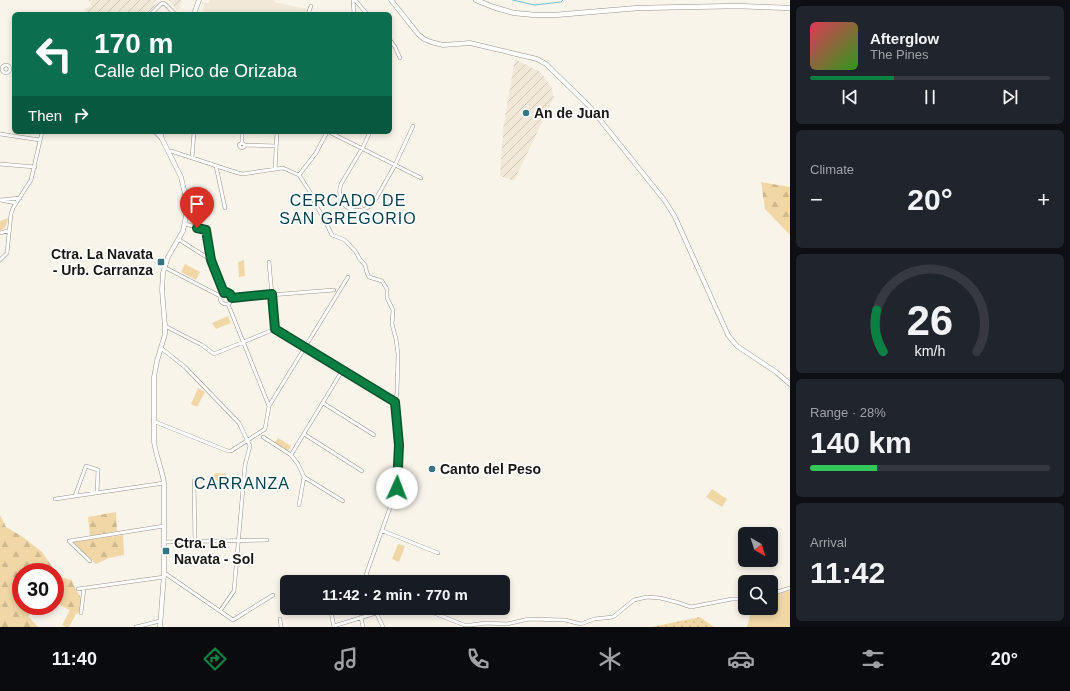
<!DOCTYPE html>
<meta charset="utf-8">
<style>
:root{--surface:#171b24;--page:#20242c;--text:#f1f3f6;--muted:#9ea1a6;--line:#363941;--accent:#0b8043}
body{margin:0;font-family:Arial,sans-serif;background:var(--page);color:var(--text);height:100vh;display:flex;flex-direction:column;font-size:15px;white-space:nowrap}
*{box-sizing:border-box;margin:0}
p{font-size:13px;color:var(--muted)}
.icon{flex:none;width:22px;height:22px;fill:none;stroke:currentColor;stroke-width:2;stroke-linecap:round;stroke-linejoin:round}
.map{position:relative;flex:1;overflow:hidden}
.sheet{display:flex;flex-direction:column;gap:6px;padding:6px;background:#0d0f14;width:280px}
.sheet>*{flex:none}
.hud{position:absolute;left:12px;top:12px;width:380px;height:122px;border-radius:6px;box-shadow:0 2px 6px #0003;background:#0b6e4f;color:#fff;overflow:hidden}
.needle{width:26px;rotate:141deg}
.tools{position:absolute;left:738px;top:527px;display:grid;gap:8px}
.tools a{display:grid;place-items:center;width:40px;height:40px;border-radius:6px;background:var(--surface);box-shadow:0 2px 6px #0003;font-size:20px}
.speed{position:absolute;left:12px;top:563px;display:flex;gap:8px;font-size:20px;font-weight:700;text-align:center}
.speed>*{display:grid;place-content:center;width:52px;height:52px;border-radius:50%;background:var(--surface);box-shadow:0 2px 6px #0003;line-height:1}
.speed .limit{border:6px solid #d22;background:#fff;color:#111}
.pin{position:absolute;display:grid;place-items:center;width:34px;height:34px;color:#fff;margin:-41px -17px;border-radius:50% 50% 50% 0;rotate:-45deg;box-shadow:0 0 4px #0007}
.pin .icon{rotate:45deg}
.me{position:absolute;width:44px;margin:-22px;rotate:2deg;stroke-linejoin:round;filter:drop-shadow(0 0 3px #0008)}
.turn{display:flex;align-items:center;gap:14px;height:84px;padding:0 16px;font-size:18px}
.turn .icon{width:52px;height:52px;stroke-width:2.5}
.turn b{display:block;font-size:28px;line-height:34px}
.then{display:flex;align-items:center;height:38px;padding:0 16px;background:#0003;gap:8px;font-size:15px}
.big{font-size:30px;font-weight:700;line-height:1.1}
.sheet .card{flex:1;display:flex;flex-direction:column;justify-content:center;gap:6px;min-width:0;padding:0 14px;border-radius:6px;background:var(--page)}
.sheet .dial{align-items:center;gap:0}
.dial svg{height:104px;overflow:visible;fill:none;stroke:var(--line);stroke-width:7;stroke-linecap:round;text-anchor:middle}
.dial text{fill:var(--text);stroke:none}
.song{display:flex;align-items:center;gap:12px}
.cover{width:48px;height:48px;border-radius:6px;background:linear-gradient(135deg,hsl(350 70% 55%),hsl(110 70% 35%))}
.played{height:4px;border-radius:2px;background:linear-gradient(90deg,var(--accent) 35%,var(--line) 35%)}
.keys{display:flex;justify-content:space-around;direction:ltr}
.heat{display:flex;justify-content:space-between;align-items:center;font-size:22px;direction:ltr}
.charge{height:6px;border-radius:3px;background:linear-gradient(90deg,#34c759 28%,var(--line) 0)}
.trip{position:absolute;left:280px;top:575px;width:230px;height:40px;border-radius:6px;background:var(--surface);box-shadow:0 2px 6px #0003;font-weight:700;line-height:40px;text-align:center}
.tab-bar{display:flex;height:64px;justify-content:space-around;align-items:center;background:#090b0e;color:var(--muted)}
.tab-bar .icon{width:28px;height:28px}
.tab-bar .current{color:var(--accent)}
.tab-bar b{font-size:18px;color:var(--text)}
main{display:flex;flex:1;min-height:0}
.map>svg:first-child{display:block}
.built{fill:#f1e8d7}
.industrial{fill:url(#industrial-furrows)}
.grass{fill:url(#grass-dots)}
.forest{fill:url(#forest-firs)}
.green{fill:#f1d7a5}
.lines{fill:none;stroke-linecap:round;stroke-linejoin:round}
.stream{stroke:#73c0d6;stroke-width:1}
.street-casing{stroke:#98938a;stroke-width:4}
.secondary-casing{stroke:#98938a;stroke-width:5}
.primary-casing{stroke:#98938a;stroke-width:5.5}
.street{stroke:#fff;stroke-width:3}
.secondary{stroke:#fff;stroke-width:4}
.primary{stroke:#fff;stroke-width:4.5}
.route-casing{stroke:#07532c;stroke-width:10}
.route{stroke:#0b8043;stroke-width:7}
.poi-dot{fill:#327586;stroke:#fff;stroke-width:1.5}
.labels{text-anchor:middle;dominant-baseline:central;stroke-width:3.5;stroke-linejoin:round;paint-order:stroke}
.poi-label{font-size:14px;font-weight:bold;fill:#181613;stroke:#fff;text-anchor:start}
.quarter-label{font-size:16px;letter-spacing:1px;fill:#003d4a;stroke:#fff}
</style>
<main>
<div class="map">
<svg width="790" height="627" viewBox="0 0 790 627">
<defs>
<pattern id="industrial-furrows" width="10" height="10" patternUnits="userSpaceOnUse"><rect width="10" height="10" fill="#f1e8d7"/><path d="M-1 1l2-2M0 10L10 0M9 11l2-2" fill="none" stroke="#cec6b8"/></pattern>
<pattern id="grass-dots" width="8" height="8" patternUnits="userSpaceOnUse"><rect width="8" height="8" fill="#f1d7a5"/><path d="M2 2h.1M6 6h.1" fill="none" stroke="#ceb88d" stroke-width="1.8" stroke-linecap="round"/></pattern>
<pattern id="forest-firs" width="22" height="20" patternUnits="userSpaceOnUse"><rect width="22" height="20" fill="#f1d7a5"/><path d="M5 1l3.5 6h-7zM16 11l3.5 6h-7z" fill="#ceb88d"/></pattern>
</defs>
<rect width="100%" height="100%" fill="#f9f4ea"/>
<path class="built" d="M210,0h64v2l33,7v5h-94l-11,-3 2,-8h5z"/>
<path class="industrial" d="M89,0h67l-1,6 -8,8h-61l-1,-5 7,-3z
M169,0h13l-4,11 -9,-10z
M515,59l25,13 11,14 3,11 -40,84 -14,-5 3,-47z"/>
<path class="grass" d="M700,617l14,10h-63z"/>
<path class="forest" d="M761,182l29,5v48l-25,-26z
M116,512l1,19 -27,5 -2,-19z
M0,515l6,12 17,10 19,15 11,16 7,9 12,3 1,4 8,14 -1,15 -4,1 -21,-12v-30h-34v34h21l-14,10 10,11h-38z
M123,535l1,20 -15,3 -13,6 -23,-22z"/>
<path class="green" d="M8,218c-1,6 -2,10 -8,13v-10z
M244,260l1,16 -6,1 -1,-15z
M185,264l15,8 -4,8 -15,-8z
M228,316l3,7 -15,6 -4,-6z
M198,388l7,4 -8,15 -6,-3z
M278,438l13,8 -3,5 -13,-8z
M215,473l11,1 1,8 -14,-2z
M712,489l15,10 -5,8 -16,-10z
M398,544l7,2 -6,16 -7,-3z
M790,590v37h-43l5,-19h19v-12z
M70,610l6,4 -7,13h-3l-4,-2z"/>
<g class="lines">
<path class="stream" d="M513,0l21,5 27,-3 2,-2"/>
<defs>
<path id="street" d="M353,0l1,14
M355,0l12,14
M151,14l10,-10 2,-1 3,2 9,9
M308,14l3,-8
M390,40l5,7 5,11
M2 69a4 4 0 1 1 8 0a4 4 0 1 1-8 0Z
M155,132l7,7
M329,132l92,46
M370,132l-7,15 -22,37c-7,22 15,35 32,20l22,-39 18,-39
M0,134l40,6
M242,143l-2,1 -1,1 1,2 2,1 2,-1 1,-2 -3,-2v-11
M245,145l31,1
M168,152l3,-1 67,22 5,1 40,-6 16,7
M192,158l2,-26
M0,164l35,3
M216,166l9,42
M275,169l2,-37
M299,175l13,20 2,7 9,15 9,18 13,5 11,12 3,6 6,7 2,8 2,4 13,4 5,8v9l6,12 -1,14 4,15 2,15 -1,39 -2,9 4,43 -2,43 -30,84 -2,10
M299,175l17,-22 11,-21
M0,200l20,-2
M0,200l16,3
M185,224l22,6 4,30 13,33
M0,233l10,-3
M178,239l33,21
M0,260l7,-7 4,-39 2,-6 18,-28 11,-48
M269,262l6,67 120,73
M164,267l56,29
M220 298a6 6 0 1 1 12 0a6 6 0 1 1-12 0Z
M232,298l102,-8
M165,326l37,19 12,9 61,-25
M161,348l24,19 54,56 11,23 -5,19 -11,126 -14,20
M323,403l51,32
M269,406l79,-129
M153,421l75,30h3l34,-22 4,-23 -41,-102
M304,434l58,37
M263,437l28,18 7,9 6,13 39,24
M291,455l51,-84
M194,481l1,61
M75,496l11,-30 12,4 -1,23
M55,499l109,-16
M299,505l5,-28
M383,531l55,22
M69,541l95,-15
M69,541l21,20
M164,542l103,-2
M164,574h2l67,46 40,-25
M78,589l86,-12
M771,594l19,-6
M328,608l3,4 3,15
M374,608l9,19
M81,613l3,-25
M361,617l2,10
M280,619l1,8
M334,626l42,-13 53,-2 35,14h7l15,-2 21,1 22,-5 36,1 16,4 13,-5 19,-2 21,-17 13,-3 13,1 16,4 15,5 41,-8h13
M136,627l24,-6"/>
<path id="secondary" d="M391,0l27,34 6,5 7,3 12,3 27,-2 67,16 9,5 43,42 76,95 10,16 53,118 9,11 39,26 14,12
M194,14l5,-14
M160,627l4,-53v-91c-2,-14 -8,-27 -10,-41v-65l3,-16 8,-27v-8l-3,-36 1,-17 5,-16 15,-26 3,-15 -1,-22 -4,-17 -19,-38 -2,-7"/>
<path id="primary" d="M476,0l17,7 21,6 21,2h20l83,-7 99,-2 53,2"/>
</defs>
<use href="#street" class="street-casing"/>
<use href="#secondary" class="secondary-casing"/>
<use href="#primary" class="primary-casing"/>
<use href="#street" class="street"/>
<use href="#secondary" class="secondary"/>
<use href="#primary" class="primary"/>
</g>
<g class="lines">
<defs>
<path id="route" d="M197,228l9,2 5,30 13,33 2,-1 4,2 2,4 40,-4 3,35 120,73 4,43 -2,43"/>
</defs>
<use href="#route" class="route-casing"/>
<use href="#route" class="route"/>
</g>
<g class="poi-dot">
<circle cx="526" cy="113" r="4"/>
<rect x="157" y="258" width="8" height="8" rx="2"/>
<circle cx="432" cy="469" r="4"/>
<rect x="162" y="547" width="8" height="8" rx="2"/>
</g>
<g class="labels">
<g class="poi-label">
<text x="534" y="113">An de Juan</text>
<text x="153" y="254" text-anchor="end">Ctra. La Navata<tspan x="153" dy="16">- Urb. Carranza</tspan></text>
<text x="440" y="469">Canto del Peso</text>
<text x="174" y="543">Ctra. La<tspan x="174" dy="16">Navata - Sol</tspan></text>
</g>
<g class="quarter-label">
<text x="348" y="200">CERCADO DE<tspan x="348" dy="18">SAN GREGORIO</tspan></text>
<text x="242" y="483">CARRANZA</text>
</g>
</g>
</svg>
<div class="tools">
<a><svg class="needle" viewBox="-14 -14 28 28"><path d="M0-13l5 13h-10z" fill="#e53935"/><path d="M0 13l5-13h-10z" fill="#9ea1a6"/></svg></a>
<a><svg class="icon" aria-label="search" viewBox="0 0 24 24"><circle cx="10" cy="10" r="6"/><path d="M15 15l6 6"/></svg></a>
</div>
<div class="speed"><div class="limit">30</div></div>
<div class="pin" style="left:197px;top:228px;background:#d93025"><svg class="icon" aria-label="arrive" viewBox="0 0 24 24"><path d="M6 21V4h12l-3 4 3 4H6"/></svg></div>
<svg class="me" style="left:397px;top:488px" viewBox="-20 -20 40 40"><circle r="19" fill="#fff"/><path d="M0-13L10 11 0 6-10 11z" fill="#0b8043"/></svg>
<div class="trip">11:42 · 2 min · 770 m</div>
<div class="hud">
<div class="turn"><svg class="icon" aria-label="left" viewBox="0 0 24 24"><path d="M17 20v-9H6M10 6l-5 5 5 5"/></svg><div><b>170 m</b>Calle del Pico de Orizaba</div></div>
<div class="then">Then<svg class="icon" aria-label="right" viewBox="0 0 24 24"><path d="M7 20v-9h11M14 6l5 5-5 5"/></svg></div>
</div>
</div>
<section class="sheet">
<div class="card">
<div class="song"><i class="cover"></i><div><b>Afterglow</b><p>The Pines</p></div></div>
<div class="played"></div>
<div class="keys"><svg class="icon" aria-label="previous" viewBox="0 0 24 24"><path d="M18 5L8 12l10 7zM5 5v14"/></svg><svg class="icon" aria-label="pause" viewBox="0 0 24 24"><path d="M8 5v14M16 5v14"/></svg><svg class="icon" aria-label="next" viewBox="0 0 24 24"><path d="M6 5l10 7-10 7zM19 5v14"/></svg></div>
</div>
<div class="card"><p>Climate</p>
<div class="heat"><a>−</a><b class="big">20°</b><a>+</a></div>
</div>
<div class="card dial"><svg viewBox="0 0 100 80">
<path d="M14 69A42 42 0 1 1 86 69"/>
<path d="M14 69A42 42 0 0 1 9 37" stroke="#0b8043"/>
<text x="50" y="56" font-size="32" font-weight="700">26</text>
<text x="50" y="72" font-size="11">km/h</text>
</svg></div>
<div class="card"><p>Range · 28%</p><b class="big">140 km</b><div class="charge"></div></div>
<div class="card"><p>Arrival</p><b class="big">11:42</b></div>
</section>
</main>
<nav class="tab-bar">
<b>11:40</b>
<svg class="icon current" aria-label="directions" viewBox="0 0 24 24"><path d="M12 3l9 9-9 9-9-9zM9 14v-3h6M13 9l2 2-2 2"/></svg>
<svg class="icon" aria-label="music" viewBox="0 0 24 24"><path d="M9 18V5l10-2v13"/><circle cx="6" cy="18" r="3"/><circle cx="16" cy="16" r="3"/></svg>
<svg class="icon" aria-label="phone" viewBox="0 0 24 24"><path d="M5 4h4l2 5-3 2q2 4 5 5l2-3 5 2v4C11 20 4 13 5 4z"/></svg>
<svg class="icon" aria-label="climate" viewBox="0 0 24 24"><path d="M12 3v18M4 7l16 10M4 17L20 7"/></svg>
<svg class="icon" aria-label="car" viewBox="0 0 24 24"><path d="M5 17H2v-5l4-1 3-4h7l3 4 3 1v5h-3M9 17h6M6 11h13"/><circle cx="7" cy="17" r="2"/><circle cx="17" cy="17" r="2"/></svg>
<svg class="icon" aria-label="filters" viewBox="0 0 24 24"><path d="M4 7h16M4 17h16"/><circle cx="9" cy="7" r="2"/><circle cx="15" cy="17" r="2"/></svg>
<b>20°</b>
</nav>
